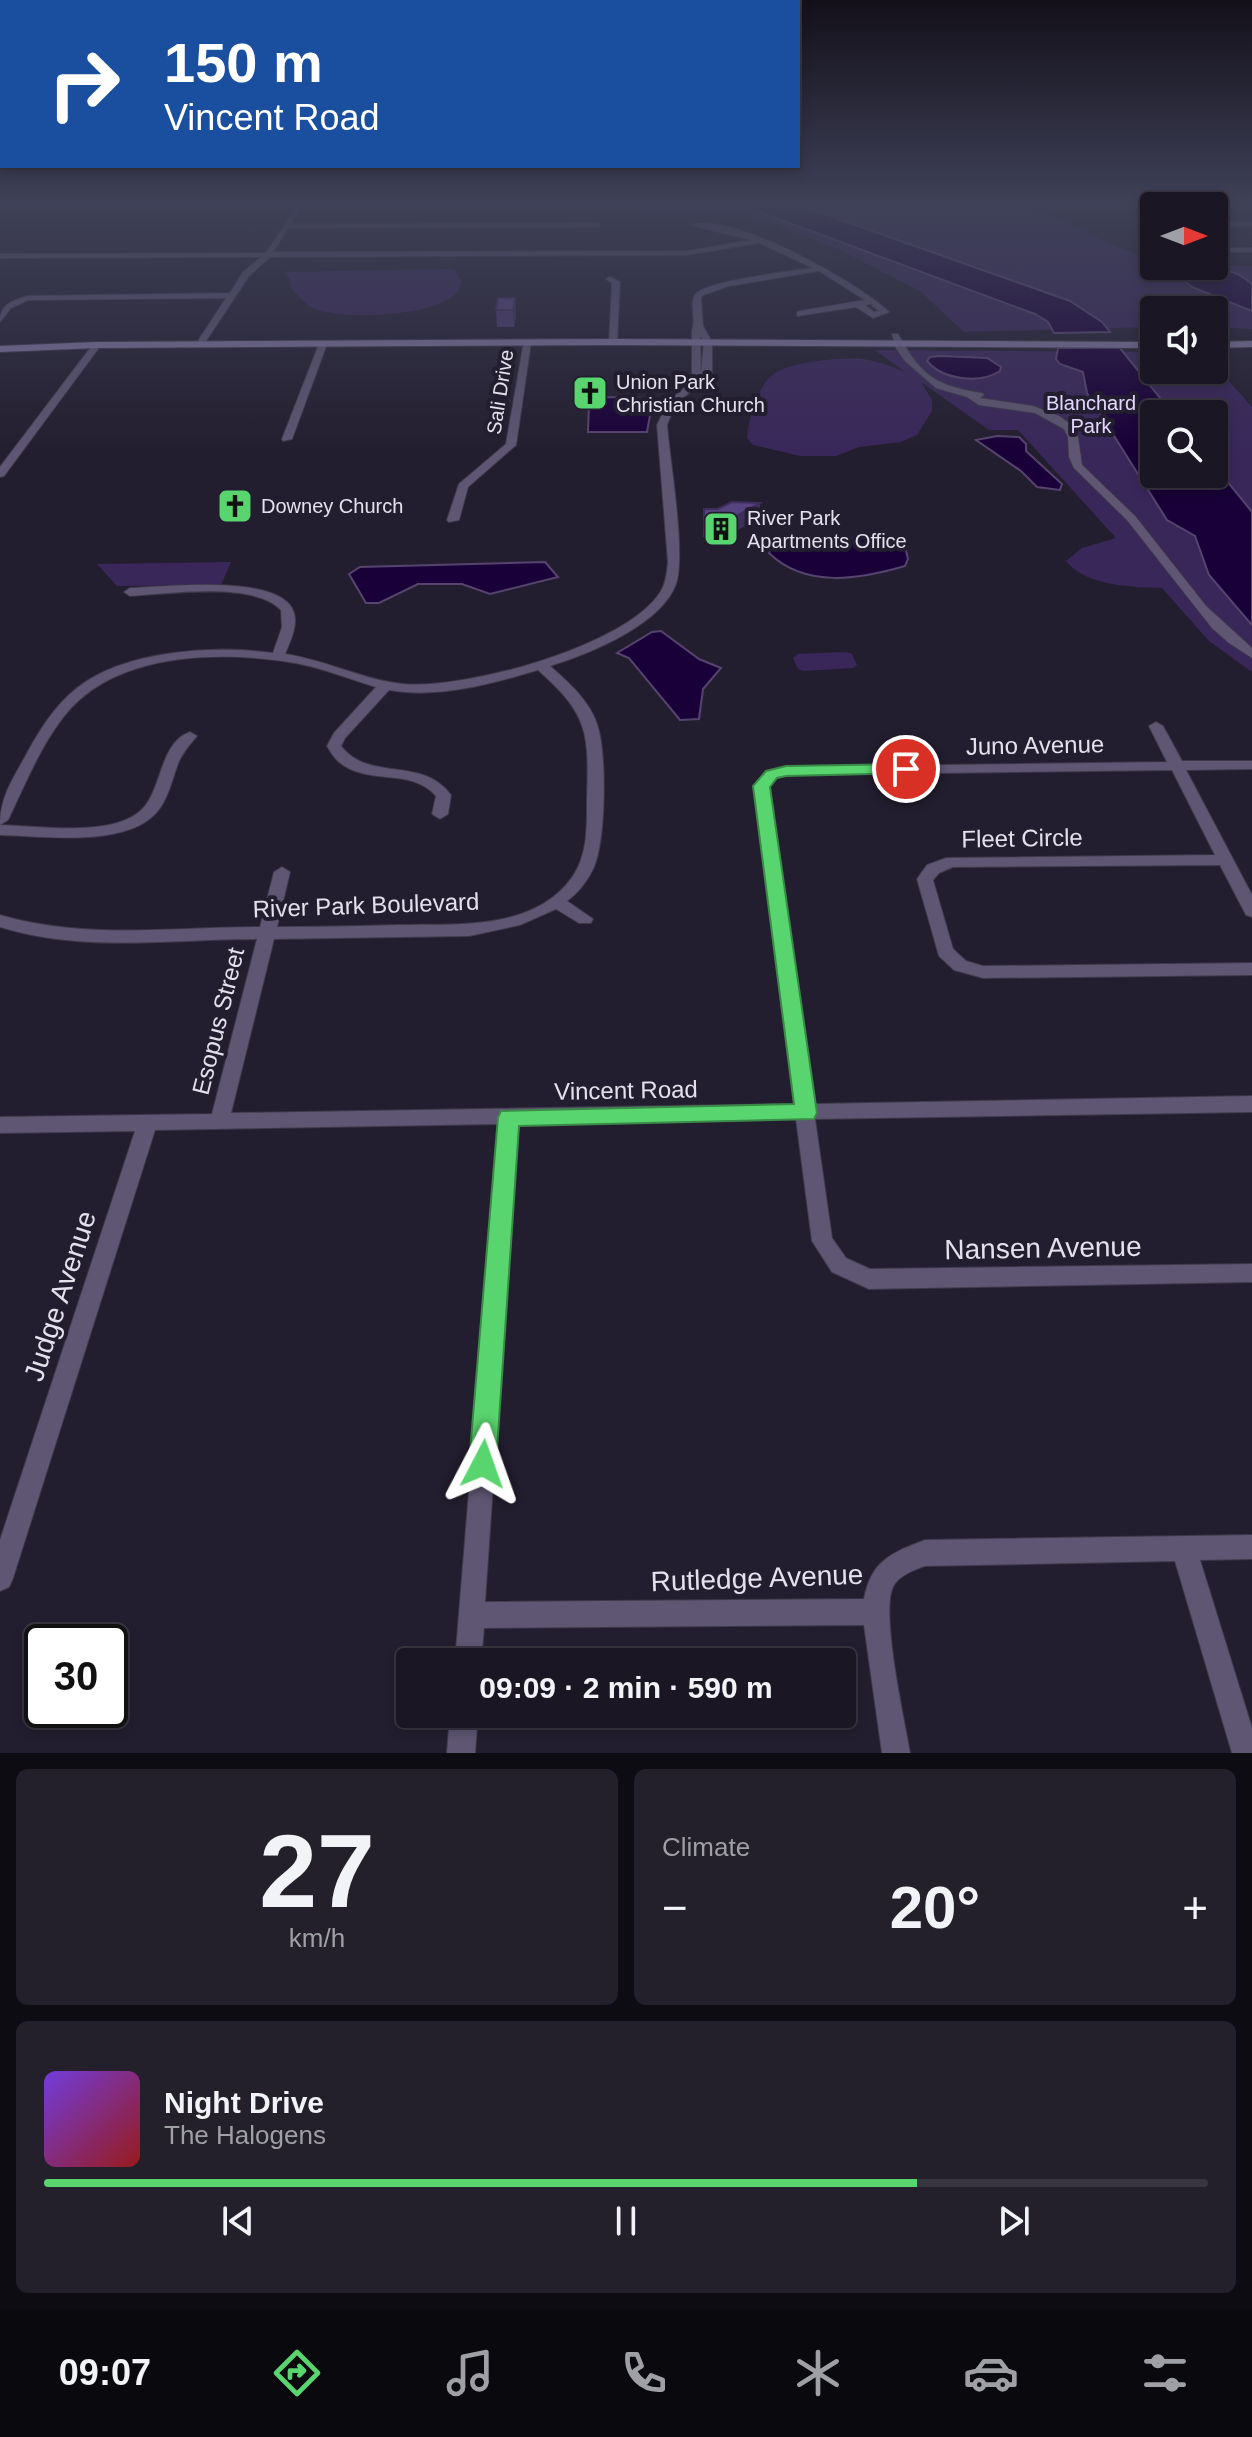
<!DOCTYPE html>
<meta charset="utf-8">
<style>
:root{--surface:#1a1623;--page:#231f2b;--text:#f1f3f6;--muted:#9f9fa6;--line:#383541;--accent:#59d56f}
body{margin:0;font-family:Arial,sans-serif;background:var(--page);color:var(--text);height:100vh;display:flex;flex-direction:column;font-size:30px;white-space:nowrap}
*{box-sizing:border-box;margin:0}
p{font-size:26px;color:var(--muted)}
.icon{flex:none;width:44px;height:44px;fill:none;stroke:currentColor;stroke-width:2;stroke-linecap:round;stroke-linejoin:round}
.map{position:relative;height:1753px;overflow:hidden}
.side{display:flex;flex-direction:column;gap:16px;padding:16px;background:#0e0c13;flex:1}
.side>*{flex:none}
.guide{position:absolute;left:0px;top:0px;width:800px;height:168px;box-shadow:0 4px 12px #0003,0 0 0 2px var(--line);background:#1a4fa0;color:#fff;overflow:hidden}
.needle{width:52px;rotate:90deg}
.fabs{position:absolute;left:1140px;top:192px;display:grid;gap:16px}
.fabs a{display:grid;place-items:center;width:88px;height:88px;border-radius:8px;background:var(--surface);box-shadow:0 4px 12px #0003,0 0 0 2px var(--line);font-size:40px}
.speed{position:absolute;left:24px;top:1624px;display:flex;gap:16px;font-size:40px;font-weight:700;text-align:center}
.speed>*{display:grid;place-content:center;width:104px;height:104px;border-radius:50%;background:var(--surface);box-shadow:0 4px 12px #0003,0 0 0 2px var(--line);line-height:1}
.speed .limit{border:4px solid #111;border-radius:12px;background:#fff;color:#111}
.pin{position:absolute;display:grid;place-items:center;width:68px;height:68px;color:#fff;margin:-34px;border:4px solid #fff;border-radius:50%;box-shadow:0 2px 8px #0007}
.me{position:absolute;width:88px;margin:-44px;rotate:4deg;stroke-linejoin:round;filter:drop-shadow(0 0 6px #0008)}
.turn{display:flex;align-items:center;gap:28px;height:168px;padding:0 32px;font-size:36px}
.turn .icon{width:104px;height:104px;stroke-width:2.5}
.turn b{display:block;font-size:56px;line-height:68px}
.big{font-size:60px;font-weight:700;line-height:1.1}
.side .widget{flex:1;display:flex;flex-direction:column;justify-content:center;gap:12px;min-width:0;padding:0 28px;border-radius:12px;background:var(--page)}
.side .dial{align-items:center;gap:0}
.dial b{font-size:104px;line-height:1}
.song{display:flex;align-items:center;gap:24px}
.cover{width:96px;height:96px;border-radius:12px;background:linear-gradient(135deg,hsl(260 70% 55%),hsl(0 70% 35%))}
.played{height:8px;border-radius:4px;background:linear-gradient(90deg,var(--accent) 75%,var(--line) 75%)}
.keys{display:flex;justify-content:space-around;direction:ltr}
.heat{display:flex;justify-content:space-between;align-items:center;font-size:44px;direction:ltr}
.side .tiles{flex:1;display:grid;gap:16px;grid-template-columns:1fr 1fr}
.widget:last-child{grid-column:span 2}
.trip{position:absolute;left:396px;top:1648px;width:460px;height:80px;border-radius:8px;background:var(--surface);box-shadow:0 4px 12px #0003,0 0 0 2px var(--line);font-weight:700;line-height:80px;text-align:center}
.dock{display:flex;height:128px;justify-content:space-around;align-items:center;background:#0a090e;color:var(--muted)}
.dock .icon{width:56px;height:56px}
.dock .current{color:var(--accent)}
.dock b{font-size:36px;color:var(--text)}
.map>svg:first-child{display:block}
.green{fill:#39275a;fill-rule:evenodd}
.water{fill:#190038;stroke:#56446e;stroke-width:2}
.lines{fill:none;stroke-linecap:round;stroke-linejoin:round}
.street-casing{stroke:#3e394a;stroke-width:2}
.secondary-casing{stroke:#3e394a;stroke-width:2}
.street{fill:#5e5672;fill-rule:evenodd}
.secondary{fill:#8074a0;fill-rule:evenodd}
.wall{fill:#4c3a6f}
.shaded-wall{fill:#3e2f5a}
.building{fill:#584381;stroke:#3e2f5a;stroke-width:2}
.route{fill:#59d56f;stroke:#3a8a48;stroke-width:2}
.labels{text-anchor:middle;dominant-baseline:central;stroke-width:8;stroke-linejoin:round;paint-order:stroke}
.far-poi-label{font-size:20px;fill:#e4e1ed;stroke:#231e2f;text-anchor:start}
.far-street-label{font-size:20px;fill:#e4e1ed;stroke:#231e2f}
.far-park-label{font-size:20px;fill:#e2d8fe;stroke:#231e2f}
.street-label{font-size:24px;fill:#e4e1ed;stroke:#231e2f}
.near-street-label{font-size:28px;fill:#e4e1ed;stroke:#231e2f}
</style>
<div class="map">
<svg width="1252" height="1753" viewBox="0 0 1252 1753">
<rect width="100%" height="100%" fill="#231e2f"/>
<path class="green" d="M644,205h381l124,55 5,6h98v63l-38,-2v-17h-60v17l-190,5 -44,-41 -80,-41 -98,-39h-99z
M449,269l6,1 7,12c-2,4 -3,8 -6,11 -20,24 -121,29 -147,13 -6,-5 -12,-12 -18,-18l-1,-9 -6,-7z
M875,350l279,2v18h60v-6l38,43v265l-43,-31 -47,-53c-31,-1 -76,-2 -96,-27l16,-13 34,-10 -98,-108h-29l-68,-48 11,18v11l-15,24 -16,7 -42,5 -23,9h-36l-47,-11 -6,-7c1,-16 11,-51 24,-62 15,-14 71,-19 92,-17 14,2 28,7 42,13zM1154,414h60v60h-60z
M231,562l-10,23 -104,1 -20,-22z
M846,652l6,2 5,11 -4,3 -49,3 -6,-2 -5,-11 5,-4z"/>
<path class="water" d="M741,205h58l271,96 32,21 8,10 -56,1 -6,-11 -13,-8z
M1199,269c23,0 36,0 53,15v27l-60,-24 -19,-16z
M1058,348h62l53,66h-19v60h60v-9l38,47v113l-43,-50 -14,-39 -28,-16 -80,-127 -4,-21 -23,-8 -4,-5z
M941,356l46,2 14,9 -1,4c-20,13 -57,9 -73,-10l3,-4z
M602,397l51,1 -6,34h-59l1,-29z
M997,436l22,1 7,7v7l36,33 -2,6 -23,-3 -16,-16 -45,-31z
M877,536l26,3 5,20 -3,7c-45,13 -99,23 -136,-13l4,-10z
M545,562l13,15 -68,17 -28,-10h-44l-39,19h-13l-17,-29 11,-7z
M661,631l38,28 22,9 -18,21 -4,30 -19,1 -51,-62 -12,-5 35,-21z"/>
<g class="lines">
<defs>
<path id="street" d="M295,209l4,2 -8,13 306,-1 4,2 -4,2 -309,1 -15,24 414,-1 64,-11 -61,-15c40,-15 169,58 199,87l-16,6 -17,-11 -59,9v-4l3,-1 65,-11 -46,-29 -90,15 -26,9 -2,3 2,28 9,16v31l-37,32 -8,20c3,36 19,129 9,159 -15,41 -87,70 -126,82 18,16 39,34 47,58 10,29 9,114 -3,143 -6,13 -15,25 -27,34l26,18 -2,4h-12l-23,-14 -36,16 -51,11 -195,3 -43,174 563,-9 -40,-318 13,-14 19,-5 381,-5 -18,-36 7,-4 7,4 19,35h70v8l-66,1 66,125v22l-6,-2 -26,-50 -267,2 -14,6 -6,7 20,69 13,12 17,5 269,-3v12l-269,3 -29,-8 -15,-14 -22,-77 10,-14 19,-7 269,-3 -43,-85 -385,5 -10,3 -8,9 44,317 439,-8v16l-437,7 17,119 14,20 24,11 382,-5v18l-383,7 -37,-17 -20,-31 -16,-122 -278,5 -33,478 379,-3c7,-38 27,-46 61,-59l327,-5v24l-52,1 52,168v25h-20l-57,-192 -250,5c-11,4 -25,9 -31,19 -15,24 11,137 16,168h-28l-18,-128 -380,3 -3,34h-26l44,-538 -344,6 -142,448 -4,9 -9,4v-51l135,-409 -135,2v-16l212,-3 45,-175c-86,0 -174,14 -257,-12v-12c85,25 173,12 260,12l14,-55 8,-5 8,5 -13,55c40,0 81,-1 121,-2 59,-1 137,6 175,-49 15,-22 14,-52 14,-77 2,-66 2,-84 -49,-129 -47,14 -100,29 -149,20l-44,48 -4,8c29,37 80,9 110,49l-3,19 -8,5 -8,-5 4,-18c-25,-29 -69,-10 -97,-34 -5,-4 -9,-11 -12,-16l7,-13 42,-46c-27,-8 -53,-19 -81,-24 -71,-12 -172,-12 -225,46 -28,32 -44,74 -62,111l-8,5c0,-27 12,-45 25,-68 13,-25 29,-51 52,-69 48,-38 137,-43 196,-35l9,-26 -1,-17c-28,-29 -112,-16 -151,-14l-6,-4 6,-4c33,-1 153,-15 164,25 4,13 -4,29 -9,41 41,6 78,26 118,30 61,6 225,-38 258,-93 5,-8 6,-19 7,-29l-11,-137 11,-23 24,-21v-51c5,-11 -4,-27 4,-36 10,-13 96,-23 117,-26l-54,-25 -72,12 -417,2 -21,19 -45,68 -4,3 -4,-3 30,-46 -198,2 -17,8 -11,14c0,-18 12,-21 27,-26l203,-3 13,-21 18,-15 -261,1v-4l266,-1zM870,304l9,7 -5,1 -9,-7zM700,336l4,6 -3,32z
M1151,222h3v4l-7,-2z
M1214,222h38v4h-38z
M1214,248h38v4h-38z
M610,277l10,5 -3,60 -4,3 -4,-3 3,-59 -6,-4z
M892,334h6c23,42 38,52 84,59l2,2 -4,3 53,8 26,10 13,9 6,12 4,28 53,51 71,90 46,42v10l-23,-15 -17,-15 -85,-108 -53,-52 -5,-11 -1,-20 -4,-8 -29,-16 -56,-8 -12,-8 -31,-9 -31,-27 -9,-13z
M323,341l4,3 -35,95 -9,2 -1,-2 37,-95z
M524,341l7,2 -15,102 -48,42 -9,33 -10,2 -2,-2 12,-36 47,-40z
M94,343l7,2 -97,131 -4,1v-10z
M190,732l7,4c-7,8 -13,15 -18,25 -6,15 -9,33 -19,47 -28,41 -116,28 -160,27v-10c37,1 109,12 139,-13 24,-19 19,-69 51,-80z
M450,1714h28l-3,39h-28z"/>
<path id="secondary" d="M613,339l541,3v6l-541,-3 -516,3 -97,4v-6l97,-4z
M1252,341v6l-38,1v-6z"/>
</defs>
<use href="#street" class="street-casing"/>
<use href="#secondary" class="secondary-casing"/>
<use href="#street" class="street"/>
<use href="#secondary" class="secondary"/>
</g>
<path class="wall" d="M515,298l1,17 -2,12h-17l-1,-17z
M760,503l-1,16 -26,13v5h-30l1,-28h14z"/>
<path class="shaded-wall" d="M515,298l1,17 -2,12 -1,-17z
M760,503l-1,16 -26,13 1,-15z"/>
<path class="building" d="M498,298h17l-2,12h-17z
M732,502l28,1 -26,14v4l-30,1v-13h14z"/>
<linearGradient id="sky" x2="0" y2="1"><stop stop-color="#13101a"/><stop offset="0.45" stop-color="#3f4158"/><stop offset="1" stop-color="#3f4158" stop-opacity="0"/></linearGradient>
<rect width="1252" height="451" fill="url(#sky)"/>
<path class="route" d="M906,764l6,2 2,3 -2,4 -126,3 -9,2 -7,9 47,326 -3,6 -295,7 -23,338 -4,9 -9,4 -10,-4 -4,-9 29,-347 3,-6 293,-7 -41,-318 13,-15 20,-5z"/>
<defs>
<symbol id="church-square" viewBox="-11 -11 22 22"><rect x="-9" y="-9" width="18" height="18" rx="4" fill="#59d56f" stroke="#231e2f"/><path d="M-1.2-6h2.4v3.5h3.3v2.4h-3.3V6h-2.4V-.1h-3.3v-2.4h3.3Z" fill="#111"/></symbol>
<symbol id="building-square" viewBox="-11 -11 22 22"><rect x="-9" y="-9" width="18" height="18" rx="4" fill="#59d56f" stroke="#231e2f"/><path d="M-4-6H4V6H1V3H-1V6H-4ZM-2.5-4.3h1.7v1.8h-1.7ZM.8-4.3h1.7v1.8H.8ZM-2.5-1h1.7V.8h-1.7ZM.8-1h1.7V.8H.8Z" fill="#111"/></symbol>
</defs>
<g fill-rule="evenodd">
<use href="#church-square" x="570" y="373" width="40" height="40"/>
<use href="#church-square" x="215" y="486" width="40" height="40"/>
<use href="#building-square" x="701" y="509" width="40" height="40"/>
</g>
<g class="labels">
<g class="far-poi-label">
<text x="616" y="382">Union Park<tspan x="616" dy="23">Christian Church</tspan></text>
<text x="261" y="506">Downey Church</text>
<text x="747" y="518">River Park<tspan x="747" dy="23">Apartments Office</tspan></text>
</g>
<g class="far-street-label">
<text transform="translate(500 392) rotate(-81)">Sali Drive</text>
</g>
<g class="far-park-label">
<text x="1091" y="403">Blanchard<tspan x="1091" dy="23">Park</tspan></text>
</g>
<g class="street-label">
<text transform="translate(1035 745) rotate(-1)">Juno Avenue</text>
<text transform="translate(1022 838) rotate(-1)">Fleet Circle</text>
<text transform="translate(366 905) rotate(-2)">River Park Boulevard</text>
<text transform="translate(218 1021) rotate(-76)">Esopus Street</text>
<text transform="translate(626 1090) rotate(-1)">Vincent Road</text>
</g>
<g class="near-street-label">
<text transform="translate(1043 1248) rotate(-1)">Nansen Avenue</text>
<text transform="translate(60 1296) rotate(-72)">Judge Avenue</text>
<text transform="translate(757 1578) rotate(-2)">Rutledge Avenue</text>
</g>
</g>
</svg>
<div class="fabs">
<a><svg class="needle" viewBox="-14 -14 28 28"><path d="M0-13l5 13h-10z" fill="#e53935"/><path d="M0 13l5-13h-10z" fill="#9f9fa6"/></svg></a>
<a><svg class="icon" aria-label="sound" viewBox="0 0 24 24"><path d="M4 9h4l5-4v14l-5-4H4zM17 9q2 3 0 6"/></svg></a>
<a><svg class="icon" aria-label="search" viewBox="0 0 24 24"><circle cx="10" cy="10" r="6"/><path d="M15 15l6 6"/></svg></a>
</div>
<div class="speed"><div class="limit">30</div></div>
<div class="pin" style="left:906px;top:769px;background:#d93025"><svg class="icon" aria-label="arrive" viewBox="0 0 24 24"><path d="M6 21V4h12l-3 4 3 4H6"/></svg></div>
<svg class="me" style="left:483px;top:1464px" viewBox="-20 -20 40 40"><path d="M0-17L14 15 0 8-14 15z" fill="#59d56f" stroke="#fff" stroke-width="4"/></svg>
<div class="trip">09:09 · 2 min · 590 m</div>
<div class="guide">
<div class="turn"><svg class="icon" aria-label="right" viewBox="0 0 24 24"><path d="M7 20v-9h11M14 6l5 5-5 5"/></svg><div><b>150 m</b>Vincent Road</div></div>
</div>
</div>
<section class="side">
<div class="tiles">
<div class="widget dial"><b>27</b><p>km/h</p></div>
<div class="widget"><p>Climate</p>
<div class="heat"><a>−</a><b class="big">20°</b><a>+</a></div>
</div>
<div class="widget">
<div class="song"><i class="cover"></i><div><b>Night Drive</b><p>The Halogens</p></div></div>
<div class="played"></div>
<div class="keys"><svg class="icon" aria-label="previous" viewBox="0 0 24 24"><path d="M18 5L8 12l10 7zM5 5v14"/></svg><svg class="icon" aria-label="pause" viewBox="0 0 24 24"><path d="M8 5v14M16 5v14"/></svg><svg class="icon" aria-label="next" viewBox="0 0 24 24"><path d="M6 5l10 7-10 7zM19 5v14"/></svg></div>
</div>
</div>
</section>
<nav class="dock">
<b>09:07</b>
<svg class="icon current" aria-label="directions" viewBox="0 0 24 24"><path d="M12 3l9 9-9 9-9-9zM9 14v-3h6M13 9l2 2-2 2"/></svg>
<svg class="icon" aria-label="music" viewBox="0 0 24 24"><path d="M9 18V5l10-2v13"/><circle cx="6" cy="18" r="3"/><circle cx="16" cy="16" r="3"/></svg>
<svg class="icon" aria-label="phone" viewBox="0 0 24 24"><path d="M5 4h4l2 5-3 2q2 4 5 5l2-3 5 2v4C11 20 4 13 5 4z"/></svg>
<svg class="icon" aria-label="climate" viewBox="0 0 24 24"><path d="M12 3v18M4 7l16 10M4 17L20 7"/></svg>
<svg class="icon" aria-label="car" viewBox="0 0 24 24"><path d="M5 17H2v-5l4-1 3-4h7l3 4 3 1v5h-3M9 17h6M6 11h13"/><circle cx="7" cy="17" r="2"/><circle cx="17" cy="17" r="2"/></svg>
<svg class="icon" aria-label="filters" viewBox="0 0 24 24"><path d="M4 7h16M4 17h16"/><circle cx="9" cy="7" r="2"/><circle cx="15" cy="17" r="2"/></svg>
</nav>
